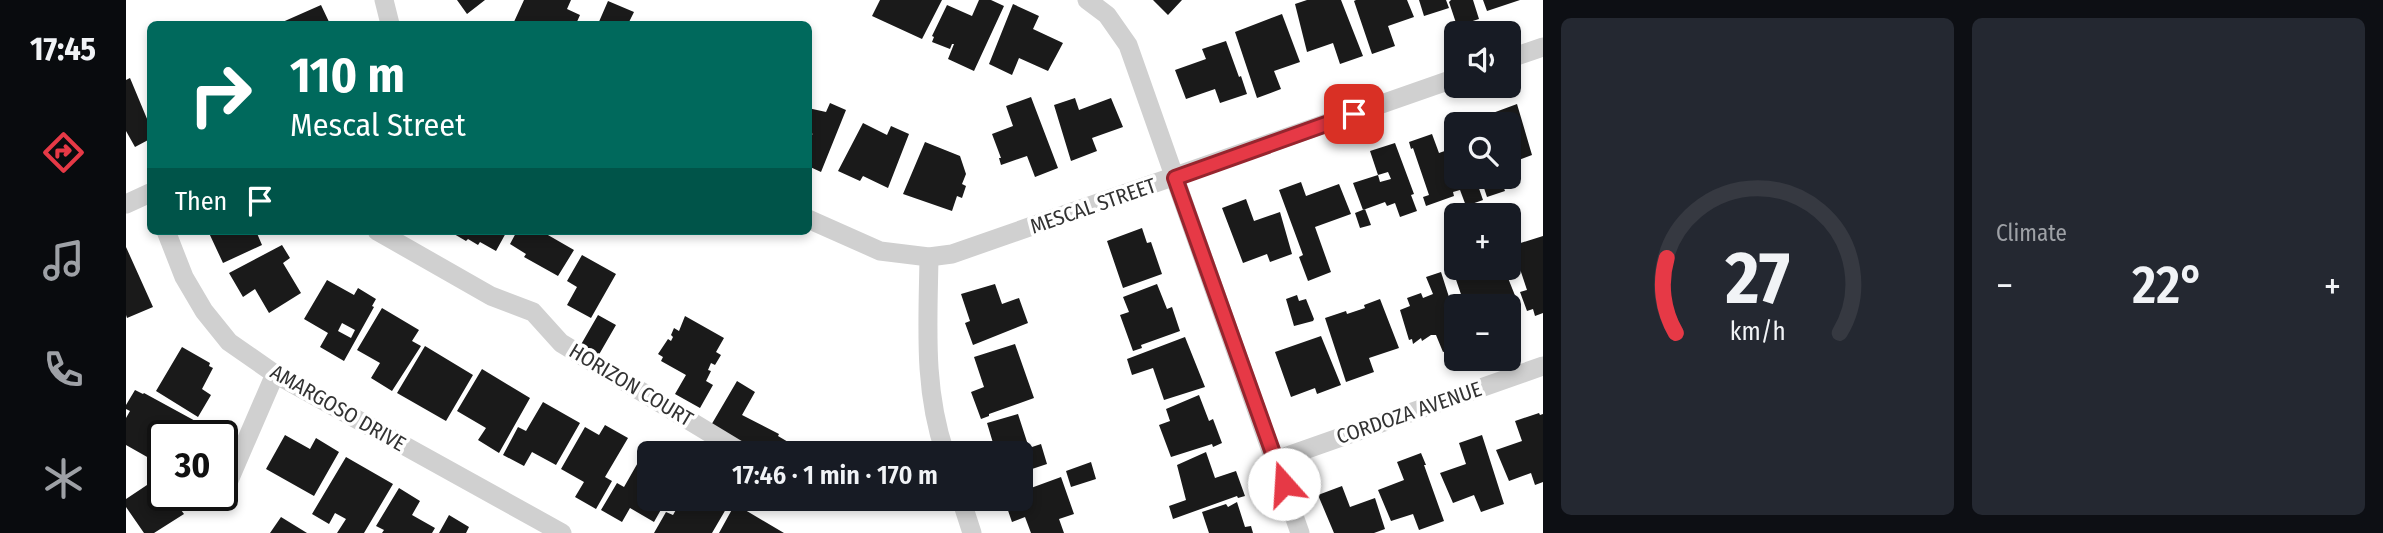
<!DOCTYPE html>
<meta charset="utf-8">
<style>
:root{--surface:#171b24;--page:#242831;--text:#f1f3f6;--muted:#9ea1a6;--line:#363941;--accent:#e63946}
body{margin:0;font-family:"Fira Sans Condensed",sans-serif;background:var(--page);color:var(--text);height:100vh;display:flex;flex-direction:column;font-size:26px;white-space:nowrap}
*{box-sizing:border-box;margin:0}
p{font-size:23px;color:var(--muted)}
.icon{flex:none;width:38px;height:38px;fill:none;stroke:currentColor;stroke-width:2;stroke-linecap:round;stroke-linejoin:round}
.map{position:relative;flex:1;overflow:hidden}
.drawer{display:flex;flex-direction:column;gap:18px;padding:18px;background:#0d0f14;width:840px}
.drawer>*{flex:none}
.top-card{position:absolute;left:21px;top:21px;width:665px;height:214px;border-radius:10px;box-shadow:0 4px 10px #0003;background:#00695c;color:#fff;overflow:hidden}
.buttons{position:absolute;left:1318px;top:21px;display:grid;gap:14px}
.buttons a{display:grid;place-items:center;width:77px;height:77px;border-radius:10px;background:var(--surface);box-shadow:0 4px 10px #0003;font-size:35px}
.speed{position:absolute;left:21px;top:420px;display:flex;gap:14px;font-size:35px;font-weight:700;text-align:center}
.speed>*{display:grid;place-content:center;width:91px;height:91px;border-radius:50%;background:var(--surface);box-shadow:0 4px 10px #0003;line-height:1}
.speed .limit{border:4px solid #111;border-radius:10px;background:#fff;color:#111}
.pin{position:absolute;display:grid;place-items:center;width:60px;height:60px;color:#fff;margin:-30px;border-radius:14px;box-shadow:0 4px 10px #0006}
.me{position:absolute;width:77px;margin:-38px;rotate:341deg;stroke-linejoin:round;filter:drop-shadow(0 0 5px #0008)}
.turn{display:flex;align-items:center;gap:24px;height:147px;padding:0 28px;font-size:32px}
.turn .icon{width:91px;height:91px;stroke-width:2.5}
.turn b{display:block;font-size:49px;line-height:60px}
.then{display:flex;align-items:center;height:66px;padding:0 28px;background:#0003;gap:14px;font-size:26px}
.big{font-size:52px;font-weight:600;line-height:1.1}
.drawer .widget{flex:1;display:flex;flex-direction:column;justify-content:center;gap:10px;min-width:0;padding:0 24px;border-radius:10px;background:var(--page)}
.drawer .dial{align-items:center;gap:0}
.dial svg{height:182px;overflow:visible;fill:none;stroke:var(--line);stroke-width:7;stroke-linecap:round;text-anchor:middle}
.dial text{fill:var(--text);stroke:none}
.heat{display:flex;justify-content:space-between;align-items:center;font-size:38px;direction:ltr}
.drawer .tiles{flex:1;display:grid;gap:18px;grid-template-columns:repeat(2,1fr)}
.trip{position:absolute;left:511px;top:441px;width:396px;height:70px;border-radius:10px;background:var(--surface);box-shadow:0 4px 10px #0003;font-weight:600;line-height:70px;text-align:center}
main{display:flex;flex:1;min-height:0}
.tabs{display:flex;flex-direction:column;width:126px;justify-content:space-around;align-items:center;background:#090b0e;color:var(--muted)}
.tabs .icon{width:49px;height:49px}
.tabs .current{color:var(--accent)}
.tabs b{font-size:32px;color:var(--text)}
.map>svg:first-child{display:block}
.building{fill:#1a1a1a;fill-rule:evenodd}
.lines{fill:none;stroke-linecap:round;stroke-linejoin:round}
.minor{stroke:#d0d0d0;stroke-width:19}
.route-casing{stroke:#96252e;stroke-width:18}
.route{stroke:#e63946;stroke-width:12}
.labels{text-anchor:middle;dominant-baseline:central;stroke-width:7;stroke-linejoin:round;paint-order:stroke}
.street-label{font-size:21px;fill:#333;stroke:#fff}
</style>
<main>
<nav class="tabs">
<b>17:45</b>
<svg class="icon current" aria-label="directions" viewBox="0 0 24 24"><path d="M12 3l9 9-9 9-9-9zM9 14v-3h6M13 9l2 2-2 2"/></svg>
<svg class="icon" aria-label="music" viewBox="0 0 24 24"><path d="M9 18V5l10-2v13"/><circle cx="6" cy="18" r="3"/><circle cx="16" cy="16" r="3"/></svg>
<svg class="icon" aria-label="phone" viewBox="0 0 24 24"><path d="M5 4h4l2 5-3 2q2 4 5 5l2-3 5 2v4C11 20 4 13 5 4z"/></svg>
<svg class="icon" aria-label="climate" viewBox="0 0 24 24"><path d="M12 3v18M4 7l16 10M4 17L20 7"/></svg>
</nav>
<div class="map">
<svg width="1417" height="533" viewBox="0 0 1417 533">
<rect width="100%" height="100%" fill="#fff"/>
<path class="building" d="M331,0h28l-18,14z
M398,0h47l-4,9 13,6 -4,9h-63z
M754,0h62l-20,39 -50,-23z
M853,0h12l13,6 -30,65 -26,-12 6,-15h-2l-2,5 -18,-7 2,-5 -2,-1 15,-31 25,11z
M1027,0h29l-14,15z
M1181,0h34l22,56 -23,8 -7,-21 -26,9 -12,-48z
M1230,0h51l7,17 -26,9 7,20 -23,8 -18,-53z
M1293,0h27l3,8 -25,8z
M1325,0h22l6,19 -22,7 -8,-24z
M1357,0h37l-33,11z
M482,1l26,11 -6,12h-30z
M887,4l26,12 -6,13 30,14 -15,28 -29,-13 -7,17 -23,-11z
M195,5l9,19h-52z
M1156,14l18,48 -26,9 7,18 -24,9 -22,-66z
M1100,41l13,36 2,-1 6,18 -27,9 -5,-14 -29,10 -11,-29 31,-11 -4,-10z
M4,78l20,48v13l-15,8 -9,-16v-51z
M905,97l27,71 -23,9 -8,-21 -26,9 -2,-7h2l-9,-24 21,-8 -7,-20z
M949,98l4,12 32,-12 12,29 -31,11 5,13 -26,10 -17,-56z
M704,103l16,7 -25,62 -13,-6v-23l5,-10 -5,6v-31l18,4z
M1391,104l15,51 -24,9v-40h-45z
M737,123l24,12 4,-9 18,8 -21,54 -25,-12 -3,5 -22,-10z
M1306,134l7,19 17,-6v30h19l8,23 -17,6 -6,-16 -7,2 1,4 -28,10 -3,-9 6,-2 -16,-47 -2,1 -2,-7z
M799,142l35,14 6,18 -4,10 4,2 -4,12 -5,-2 -5,15 -49,-17z
M1269,143l19,51 -3,1 6,16 -17,6 -5,-14 -8,3 -2,-4 -22,8 -10,-27 25,-8 2,7 11,-3 -3,-7 -10,3 -8,-24z
M1358,177h16l5,14 -18,6 -5,-15 3,-1z
M1175,182l5,14 33,-12 12,30 -36,13 16,45 -23,9 -9,-24 4,-2 -24,-65z
M1120,199l8,22 26,-9 12,42 -22,8 -3,-8 -24,9 -21,-55z
M1239,209l6,16 -11,3 -5,-15z
M1016,228l5,15 4,-1 11,32 -39,14 -16,-47z
M85,231h45l6,14 -39,18 -14,-30z
M329,231h52l-11,20 -16,-9 -2,3 -10,-6 -2,2 -12,-7z
M391,231h24l33,19 -16,26 -34,-19 2,-3 -16,-10z
M1417,236v77l-8,3 -2,-7 -6,2 -7,-19 7,-2 -8,-24 -4,2 -7,-21z
M156,245l8,13 -7,5 18,30 -32,20 -14,-24 -12,8 -14,-24z
M0,247l27,60 -26,11 -1,-3z
M456,255l34,19 -25,44 -24,-13 10,-18 -10,-6z
M1330,267l8,1 3,9 37,-9 12,30 -23,8h-28l-13,-38z
M1315,272l15,47v29l-13,4 -7,-17h-5l-9,6 -1,-3 -8,6 -1,-5 -3,1 -9,-30 10,-4 -3,-8 14,-5 2,5 10,-4 -7,-17z
M201,280l27,15 4,-7 18,11 -4,7 2,1 -30,54 -24,-14 8,-14 -24,-14zM216,323l13,7 -4,8 -13,-7z
M869,284l7,20 17,-6 9,25 -55,22 -8,-22 5,-2 -9,-27z
M1031,284l10,25 5,-2 8,24 -39,14 1,3 -9,3 -13,-36 9,-3 -6,-15z
M1171,295l2,6 7,-2 8,20 -1,2 -19,5 -8,-27z
M1254,299l19,49 -30,10 5,14 -28,10 -21,-64 21,-7 1,3 18,-6 -1,-3z
M256,308l37,22 -7,11 9,5 -29,45 -21,-13 9,-15 -23,-13z
M472,315l18,10 -19,33 -18,-10z
M559,316l39,22 -8,14 5,3 -6,10 -4,-2 -3,7 3,1 -5,10 7,4 -13,23 -25,-14 11,-19 -25,-14 2,-4 -5,-3 10,-15 3,2 2,-4 -2,-2 3,-7 5,3z
M1195,336l20,49 -24,9 -2,-6 -24,9 -16,-45z
M1059,337l20,50 -41,13 -11,-32 -21,7 -5,-16z
M889,344l19,54 -45,16v2l-8,3 -10,-27 13,-5 -10,-30z
M299,346l48,29 -27,46 -49,-28z
M56,347l28,16 -1,3 4,2 -11,21 9,6 -13,22 -42,-26z
M356,369l48,29 -31,55 -21,-13 8,-12 -29,-17z
M611,381l18,11 -13,23 37,19 -1,2 22,13 -3,4h-34l-19,-11 -2,4 -32,-19z
M9,390l8,4 1,-1 55,30 -7,13h-29v13l-7,13 -30,-17v-27l4,-7 -4,-2v-4z
M1073,395l10,26 4,-2 9,24 -9,4 -1,-3 -41,13 -12,-32 11,-4 -4,-12z
M417,402l37,21 -24,42 -24,-13 -8,14 -21,-11 15,-28 8,4z
M1413,413l1,2 3,-1v68l-8,3 -4,-12 -22,8 -13,-31 26,-9 -7,-20z
M892,414l11,34 12,-4 6,20 -27,9v-20h-24l-9,-30z
M479,425l23,13 -23,39 7,4 -16,28 -21,-12 9,-15 -23,-13 24,-42 14,8z
M159,435l25,14 6,-11 23,14 -25,44 -48,-27z
M1356,435l22,69 -23,8 -7,-17 -21,8 -13,-30 26,-9 -7,-21z
M1080,452l9,26 21,-7 9,25 -7,2 -1,-2 -64,23 -4,-13 17,-6 -9,-35z
M1295,453l5,12h-2l20,56 -25,9 -6,-16 -22,7 -13,-31 26,-10 -7,-18z
M220,457l47,27 -29,49h-27l9,-14 -11,-6 -6,11 -17,-10z
M514,459l9,5v35h18l-13,23 -24,-14 -8,14 -21,-12 16,-27 7,4z
M965,462l5,17 -25,8 -5,-16z
M935,477l13,37 -15,5 5,14h-33l-6,-16 -13,5 -8,-23h16v-7z
M21,485l10,15 7,-5h6l14,19 -30,19h-10l-18,-26v-8z
M1216,486l8,21 25,-9 10,31 -11,4h-40l-16,-38z
M273,488l21,13 -8,14 23,13 -3,5h-50l2,-3 -8,-4z
M556,499h25l19,10 -14,24h-58l12,-21 7,3z
M1111,502l8,25 6,-1 2,7h-44l-7,-21 24,-8 2,3z
M609,504l49,29h-65z
M323,515l20,12 -3,6h-27z
M155,517l26,16h-37z"/>
<g class="lines">
<path class="minor" d="M258,0l6,24
M961,0l20,15 21,30 172,488
M1382,59l35,-12
M0,204l24,-11
M682,219l72,32 49,6 23,-3 504,-176
M40,231l18,46 20,34 25,31 46,32 287,159
M251,231l114,65 42,16 28,31 182,110
M803,257c-1,68 -6,131 16,196
M1150,460l267,-94
M101,485l48,-111
M835,499l11,34"/>
</g>
<g class="lines">
<defs>
<path id="route" d="M1158,484l-109,-306 179,-64"/>
</defs>
<use href="#route" class="route-casing"/>
<use href="#route" class="route"/>
</g>
<g class="labels">
<g class="street-label">
<text transform="translate(967 206) rotate(-19)">MESCAL STREET</text>
<text transform="translate(505 385) rotate(31)">HORIZON COURT</text>
<text transform="translate(212 408) rotate(30)">AMARGOSO DRIVE</text>
<text transform="translate(1283 413) rotate(-19)">CORDOZA AVENUE</text>
</g>
</g>
</svg>
<div class="buttons">
<a><svg class="icon" aria-label="sound" viewBox="0 0 24 24"><path d="M4 9h4l5-4v14l-5-4H4zM17 9q2 3 0 6"/></svg></a>
<a><svg class="icon" aria-label="search" viewBox="0 0 24 24"><circle cx="10" cy="10" r="6"/><path d="M15 15l6 6"/></svg></a>
<a>+</a>
<a>−</a>
</div>
<div class="speed"><div class="limit">30</div></div>
<div class="pin" style="left:1228px;top:114px;background:#d93025"><svg class="icon" aria-label="arrive" viewBox="0 0 24 24"><path d="M6 21V4h12l-3 4 3 4H6"/></svg></div>
<svg class="me" style="left:1158px;top:484px" viewBox="-20 -20 40 40"><circle r="19" fill="#fff"/><path d="M0-13L10 11 0 6-10 11z" fill="#e63946"/></svg>
<div class="trip">17:46 · 1 min · 170 m</div>
<div class="top-card">
<div class="turn"><svg class="icon" aria-label="right" viewBox="0 0 24 24"><path d="M7 20v-9h11M14 6l5 5-5 5"/></svg><div><b>110 m</b>Mescal Street</div></div>
<div class="then">Then<svg class="icon" aria-label="arrive" viewBox="0 0 24 24"><path d="M6 21V4h12l-3 4 3 4H6"/></svg></div>
</div>
</div>
<section class="drawer">
<div class="tiles">
<div class="widget dial"><svg viewBox="0 0 100 80">
<path d="M14 69A42 42 0 1 1 86 69"/>
<path d="M14 69A42 42 0 0 1 10 36" stroke="#e63946"/>
<text x="50" y="56" font-size="32" font-weight="700">27</text>
<text x="50" y="72" font-size="11">km/h</text>
</svg></div>
<div class="widget"><p>Climate</p>
<div class="heat"><a>−</a><b class="big">22°</b><a>+</a></div>
</div>
</div>
</section>
</main>
